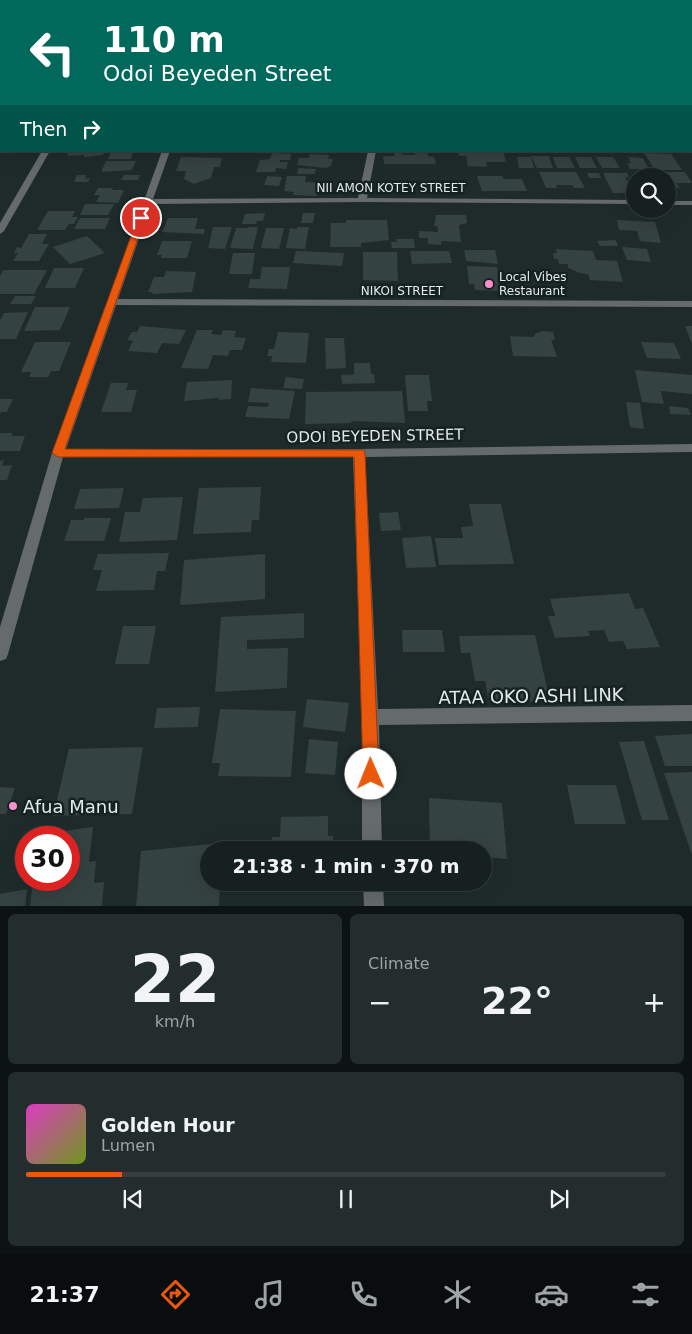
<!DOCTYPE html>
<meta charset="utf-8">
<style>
:root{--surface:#172020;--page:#242d2d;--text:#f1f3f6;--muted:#9ea3a5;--line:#363e3e;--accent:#ea580c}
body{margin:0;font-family:"DejaVu Sans",sans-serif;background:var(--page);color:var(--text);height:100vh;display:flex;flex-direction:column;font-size:19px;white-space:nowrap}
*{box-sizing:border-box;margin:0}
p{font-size:16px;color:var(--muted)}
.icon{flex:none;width:28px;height:28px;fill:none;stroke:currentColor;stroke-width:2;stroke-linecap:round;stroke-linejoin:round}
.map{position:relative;height:906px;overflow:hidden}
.panel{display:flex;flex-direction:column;gap:8px;padding:8px;background:#0d1212;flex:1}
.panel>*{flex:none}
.banner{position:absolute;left:0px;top:0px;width:692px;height:152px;box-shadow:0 5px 20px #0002,0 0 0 1px var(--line);background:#00695c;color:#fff;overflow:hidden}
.fabs{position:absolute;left:626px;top:168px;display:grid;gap:10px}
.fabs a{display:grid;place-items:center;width:50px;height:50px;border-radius:50%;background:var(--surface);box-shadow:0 5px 20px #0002,0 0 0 1px var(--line);font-size:25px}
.speed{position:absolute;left:15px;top:826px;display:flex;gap:10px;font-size:25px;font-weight:700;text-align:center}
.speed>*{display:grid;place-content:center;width:65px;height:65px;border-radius:50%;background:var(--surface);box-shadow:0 5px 20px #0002,0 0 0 1px var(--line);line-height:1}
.speed .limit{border:8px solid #d22;background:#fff;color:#111}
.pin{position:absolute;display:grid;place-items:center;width:42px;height:42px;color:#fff;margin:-21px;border:2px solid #fff;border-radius:50%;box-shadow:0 1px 5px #0007}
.me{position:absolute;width:55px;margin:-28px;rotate:359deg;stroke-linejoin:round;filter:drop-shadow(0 0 4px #0008)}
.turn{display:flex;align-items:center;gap:18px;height:105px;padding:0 20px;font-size:22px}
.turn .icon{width:65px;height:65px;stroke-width:2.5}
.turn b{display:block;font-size:35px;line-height:42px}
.then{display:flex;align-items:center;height:48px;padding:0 20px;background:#0003;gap:10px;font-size:19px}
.big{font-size:38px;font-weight:600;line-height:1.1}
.panel .tile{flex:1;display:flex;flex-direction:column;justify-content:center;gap:8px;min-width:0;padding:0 18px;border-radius:8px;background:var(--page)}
.panel .dial{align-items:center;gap:0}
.dial b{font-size:65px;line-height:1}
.song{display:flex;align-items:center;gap:15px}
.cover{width:60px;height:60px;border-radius:8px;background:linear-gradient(135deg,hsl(310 70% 55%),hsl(80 70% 35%))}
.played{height:5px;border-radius:2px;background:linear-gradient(90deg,var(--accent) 15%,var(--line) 15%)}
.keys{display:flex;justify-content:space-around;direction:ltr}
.heat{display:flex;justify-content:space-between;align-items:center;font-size:28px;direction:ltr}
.panel .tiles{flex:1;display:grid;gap:8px;grid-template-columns:1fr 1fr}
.tile:last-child{grid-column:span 2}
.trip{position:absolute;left:200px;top:841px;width:292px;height:50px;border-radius:25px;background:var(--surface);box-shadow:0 5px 20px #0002,0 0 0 1px var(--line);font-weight:600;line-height:50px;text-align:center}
.tab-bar{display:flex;height:80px;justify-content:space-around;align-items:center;background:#090d0d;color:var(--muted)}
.tab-bar .icon{width:35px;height:35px}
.tab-bar .current{color:var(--accent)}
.tab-bar b{font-size:22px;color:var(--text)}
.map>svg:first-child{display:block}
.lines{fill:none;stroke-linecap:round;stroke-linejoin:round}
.stream{stroke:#684257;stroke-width:2.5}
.building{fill:#354242}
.minor{fill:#656b6b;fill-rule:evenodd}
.route{fill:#ea580c;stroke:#983908}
.poi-dot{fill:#f98fca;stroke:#162121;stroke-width:2}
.labels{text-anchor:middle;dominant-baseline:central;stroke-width:5;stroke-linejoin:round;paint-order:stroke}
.far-street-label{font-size:12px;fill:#e2eae9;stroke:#162121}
.far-poi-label{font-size:12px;fill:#e2eae9;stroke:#162121;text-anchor:start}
.street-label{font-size:15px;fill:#e2eae9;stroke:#162121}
.near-street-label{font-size:18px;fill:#e2eae9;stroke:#162121}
.near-poi-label{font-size:18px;fill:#e2eae9;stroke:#162121;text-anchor:start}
</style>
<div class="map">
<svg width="692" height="907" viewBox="0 0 692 907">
<rect width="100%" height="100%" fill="#1f2b2b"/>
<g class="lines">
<path class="stream" d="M533,1l3,-1"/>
</g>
<path class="building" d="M69,151h35l-1,4 -19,2v-2l-17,1z
M111,151h22l-2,8h-23z
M394,151h7l1,4h13v-4h12l1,5 6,1 2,7h-52l-1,-8h12z
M459,151h44l3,11h-20l1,5 -19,-1 -2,-10h-7z
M272,153l19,1 -1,6h-10v2h8l-2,7 -10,-1 -1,4h-19l4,-12 10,-1z
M644,153l27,1 11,16h-27z
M310,154l19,1 -1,4h5l-2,7 -5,2 -29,-3 2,-7h10z
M531,156h18l4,12h-16z
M181,157l41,1 -2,9h-6l-3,11 -17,6 -10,-5 2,-8h-10z
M517,157h14l3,11h-15z
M553,157h16l6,11h-18z
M575,157h16l6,11h-17z
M596,157h17l7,11h-18z
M628,157l15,1 6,11h-19l-3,-6h4z
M106,161h30l-4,9 -31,2z
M298,168l18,1 -1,5h-18z
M539,172h37l9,16h-11l-2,-3h-16l1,3h-11z
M652,172h33l7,11h-16l4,5h-12v-12h-13z
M587,173h12l2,5h-12z
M603,173h24l2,4h-4l5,10h5v6h-22z
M77,175h9l-1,4 5,-1 -2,4h-14z
M124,175h16l-2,5h-17z
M267,176l15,1 -3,9 -15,-1z
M287,176h19l-1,6 18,1 -1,9h-4l-1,4 -24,-1 1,-3 -10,-1z
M477,176h25l2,3h18l5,12h-45z
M98,188h15l-1,2h12l-6,13 -22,-1 4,-7h-6z
M85,204h29l-6,11h-28z
M48,211h27l-3,6h6l-4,7h-5l-4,6h-28z
M265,213l-2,8h-6l-1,3h-14l3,-10z
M303,213h12l-2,10h-12z
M436,215h30l1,8 -8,2 2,17 -20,-1v4l-13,-1v-6h-9v-7l19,1 -1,-6h-3z
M80,218h30l-5,11h-31z
M168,218h30l-3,11h10l-1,5 -42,-2z
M346,220h41l2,20 -28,3v4h-31l1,-24h15z
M617,220l38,2 6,21 -21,-2 -3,-10 -18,-1z
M213,227h19l-7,22 -17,-1z
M248,227h10l-5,22 -23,-1 6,-20h12z
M297,227h12l-4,22 -19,-1 4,-20 7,1z
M266,228h18l-5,21 -18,-1z
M29,234h18l-5,10h7l-10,17h-26l5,-8h-4l3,-6 4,1z
M87,236l18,17 -35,11 -17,-17z
M396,239h18l1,9h-23l-1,-6h6z
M616,240l2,6h-18l-3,-5z
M162,241h30l-5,17h-26l1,-3h-5z
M622,247l25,2 4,13 -24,-2z
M556,249l37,2 3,9 21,1 6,21 -33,-2 -2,-6 -8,-1 -12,-5v-4h-9l-1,-5h-4l-1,-6h4z
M464,250h31l3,14 -32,-3z
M296,251l48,2 -2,13 -49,-3z
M410,251h39l3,12 -40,1z
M363,252h34l1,29 -35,-1z
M233,253h22l-3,21h-23z
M467,266l30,1 4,24 -26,-1 -1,-6h-5z
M262,267h28l-3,22 -39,-1 2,-9h10z
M54,268h30l-9,20h-30z
M3,270h44l-13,24h-34v-18z
M166,271l30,1 -4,20 -40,2 1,-2h-5l6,-15h10z
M15,296h21l-5,8h-21z
M35,307h35l-10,23 -36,1z
M28,312l-12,27h-16v-19l4,-7z
M140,326l46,4 -7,14 -17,-1 -5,10 -29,-2 5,-10 -6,-1 5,-8h5z
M685,326h7v18z
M197,330h16l-2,4 10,1 2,-5 13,1 -2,6 12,1 -4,12h-12l-2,6 -15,-1 -5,14 -27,-1z
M542,331l11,1 2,8h-4l6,17 -44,-1 -3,-20 24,1 1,-3z
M278,332l31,1 -3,30 -35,-1 1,-6h-5l2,-7h5z
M325,338h19l2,30 -20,1z
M35,342h36l-12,29h-8l-3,6h-19l2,-5h-10z
M641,342l33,1 7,16 -34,-1z
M354,363h16l1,11h3l1,9 -33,1 -1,-9 20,-1h-7z
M635,370l57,5v19l-31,-3 3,13 -22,-2z
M405,375h24l3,26h-5l1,10h-20z
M286,377l18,2 -2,10 -19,-1z
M232,380l-1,19 -12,1v-2l-35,3 3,-19z
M111,383h17l-2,7h11l-6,22h-30z
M251,388l44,3 -6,28 -44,-2 3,-11 20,1 1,-4 -21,-1z
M402,391l3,32 -54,-2 1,2 -47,1 1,-32z
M0,399h13l-6,13h-6l-1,3z
M626,402l14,1 4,26 -14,-2z
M669,406l19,2 3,7 -21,-1z
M0,433h13l-2,3h14l-5,15h-20z
M4,460l-2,6 10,-1 -5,15h-7v-19z
M261,487l-2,33h-7l-1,12 -58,2 6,-46z
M124,488l-5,20 -45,1 6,-20z
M183,497l-6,43 -58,2 6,-30h15l3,-14z
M469,504h32l13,60 -75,1 -4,-27h28l-2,-11 12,-1z
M398,512l3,18 -20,1 -2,-18z
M84,518h27l-7,23h-40l7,-21h13z
M431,536l5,31 -30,1 -4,-30z
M169,553l-4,18h-8l-3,19 -58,1 6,-21h-9l5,-16z
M265,554v45l-85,6 4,-45z
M629,593l6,16 8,-1 17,39 -33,2 -4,-8 -14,1 -5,-12 -16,1 2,5 -35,2 -7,-22h7l-5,-17z
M304,613v25l-57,2v9l41,-1 -1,40 -72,4 6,-75z
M123,626h33l-7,38h-34z
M402,630h40l3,22h-42z
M535,635l15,66 -61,1 -4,-21h-10l-5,-28h-9l-2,-17z
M307,699l42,4 -4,29 -42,-5z
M200,707l-2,20 -44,1 3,-20z
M220,709l76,2 -5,66 -73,-1 2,-13h-8z
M692,734v32h-27l-10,-30z
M309,739l29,3 -3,33 -30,-2z
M644,741l25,79h-27l-23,-78z
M143,747l-11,67 -79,2 16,-67z
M692,772v83l-28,-82z
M567,785h49l10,39h-51z
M0,787l15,1 -9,26h-6z
M429,798l73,5 5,56 -23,-2v-7h-54z
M328,816v20h5v14h-62l1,-13h8l1,-20z
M93,827l-4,35 7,-1 -2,22 10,-1 -2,25h-72l3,-27h36v-42h-20l1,-5z
M221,843l-1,7h-11v32h11l-1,25h-83l5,-56z
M27,889l-2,18h-25v-13z"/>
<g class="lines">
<path class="minor" d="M346,0h44v1h-43z
M612,0h5v1h-5z
M691,72h1v5h-1z
M691,138h1v4h-1z
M42,151h8l-46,80 -4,3v-11z
M162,151h8l-17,48 205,-1 10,-47h8l-9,47 268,2v4l-273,-2 -211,2 -33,95 574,2v6l-576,-2 -50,144h293l333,-5v8l-327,5 13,252 314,-4v16l-313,4 3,125h-20v-133l-9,-260h-290l-55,197 -2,5 -6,2v-34l52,-174z
M668,201h24v4h-24z
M363,882h20l1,25h-20z"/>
</g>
<path class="route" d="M138,217l7,1 -80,231 299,1 1,3 14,321 -2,6 -6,2 -6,-2 -2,-6 -9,-317h-296l-6,-4z"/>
<g class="poi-dot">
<circle cx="489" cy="284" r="5"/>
<circle cx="13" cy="806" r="5"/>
</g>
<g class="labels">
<g class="far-street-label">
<text x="391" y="188">NII AMON KOTEY STREET</text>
<text x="402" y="291">NIKOI STREET</text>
</g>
<g class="far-poi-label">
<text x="499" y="277">Local Vibes<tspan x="499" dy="14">Restaurant</tspan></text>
</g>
<g class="street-label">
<text transform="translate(375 436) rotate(-1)">ODOI BEYEDEN STREET</text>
</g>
<g class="near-street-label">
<text transform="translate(531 696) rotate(-1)">ATAA OKO ASHI LINK</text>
</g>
<g class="near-poi-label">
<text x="23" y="806">Afua Manu</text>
</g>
</g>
</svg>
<div class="fabs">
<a><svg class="icon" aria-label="search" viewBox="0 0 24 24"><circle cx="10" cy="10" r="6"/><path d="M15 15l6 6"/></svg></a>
</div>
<div class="speed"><div class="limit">30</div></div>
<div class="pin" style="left:141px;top:218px;background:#d93025"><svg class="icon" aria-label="arrive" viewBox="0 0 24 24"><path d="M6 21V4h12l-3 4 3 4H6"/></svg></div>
<svg class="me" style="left:371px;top:774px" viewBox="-20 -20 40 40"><circle r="19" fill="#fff"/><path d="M0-13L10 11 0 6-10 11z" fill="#ea580c"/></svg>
<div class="trip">21:38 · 1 min · 370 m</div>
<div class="banner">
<div class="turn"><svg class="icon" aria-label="left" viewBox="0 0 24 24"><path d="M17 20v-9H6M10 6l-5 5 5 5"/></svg><div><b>110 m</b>Odoi Beyeden Street</div></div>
<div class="then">Then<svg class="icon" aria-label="right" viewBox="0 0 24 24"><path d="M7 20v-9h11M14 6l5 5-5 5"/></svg></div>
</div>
</div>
<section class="panel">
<div class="tiles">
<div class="tile dial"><b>22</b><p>km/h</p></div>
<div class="tile"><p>Climate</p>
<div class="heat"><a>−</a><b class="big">22°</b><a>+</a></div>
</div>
<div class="tile">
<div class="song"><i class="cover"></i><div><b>Golden Hour</b><p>Lumen</p></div></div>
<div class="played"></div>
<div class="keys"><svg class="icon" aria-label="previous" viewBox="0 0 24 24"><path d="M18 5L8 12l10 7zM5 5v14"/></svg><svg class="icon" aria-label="pause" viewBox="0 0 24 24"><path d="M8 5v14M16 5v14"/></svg><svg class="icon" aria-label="next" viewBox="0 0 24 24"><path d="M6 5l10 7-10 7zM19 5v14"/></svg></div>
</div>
</div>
</section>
<nav class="tab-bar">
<b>21:37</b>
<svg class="icon current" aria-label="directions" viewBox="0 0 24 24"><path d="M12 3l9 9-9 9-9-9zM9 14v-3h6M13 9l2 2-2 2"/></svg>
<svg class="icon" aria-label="music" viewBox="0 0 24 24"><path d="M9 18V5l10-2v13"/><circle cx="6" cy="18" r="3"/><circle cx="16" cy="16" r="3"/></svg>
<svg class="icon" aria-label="phone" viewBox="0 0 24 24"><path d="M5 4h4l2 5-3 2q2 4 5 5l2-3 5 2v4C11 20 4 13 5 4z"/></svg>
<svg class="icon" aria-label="climate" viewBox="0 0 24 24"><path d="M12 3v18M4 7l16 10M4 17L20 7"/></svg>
<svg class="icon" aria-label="car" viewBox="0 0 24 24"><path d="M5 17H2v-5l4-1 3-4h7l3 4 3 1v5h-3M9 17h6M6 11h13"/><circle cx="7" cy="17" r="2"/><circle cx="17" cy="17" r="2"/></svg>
<svg class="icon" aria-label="filters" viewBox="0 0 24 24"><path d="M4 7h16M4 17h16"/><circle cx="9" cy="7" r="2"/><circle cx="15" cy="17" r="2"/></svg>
</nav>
